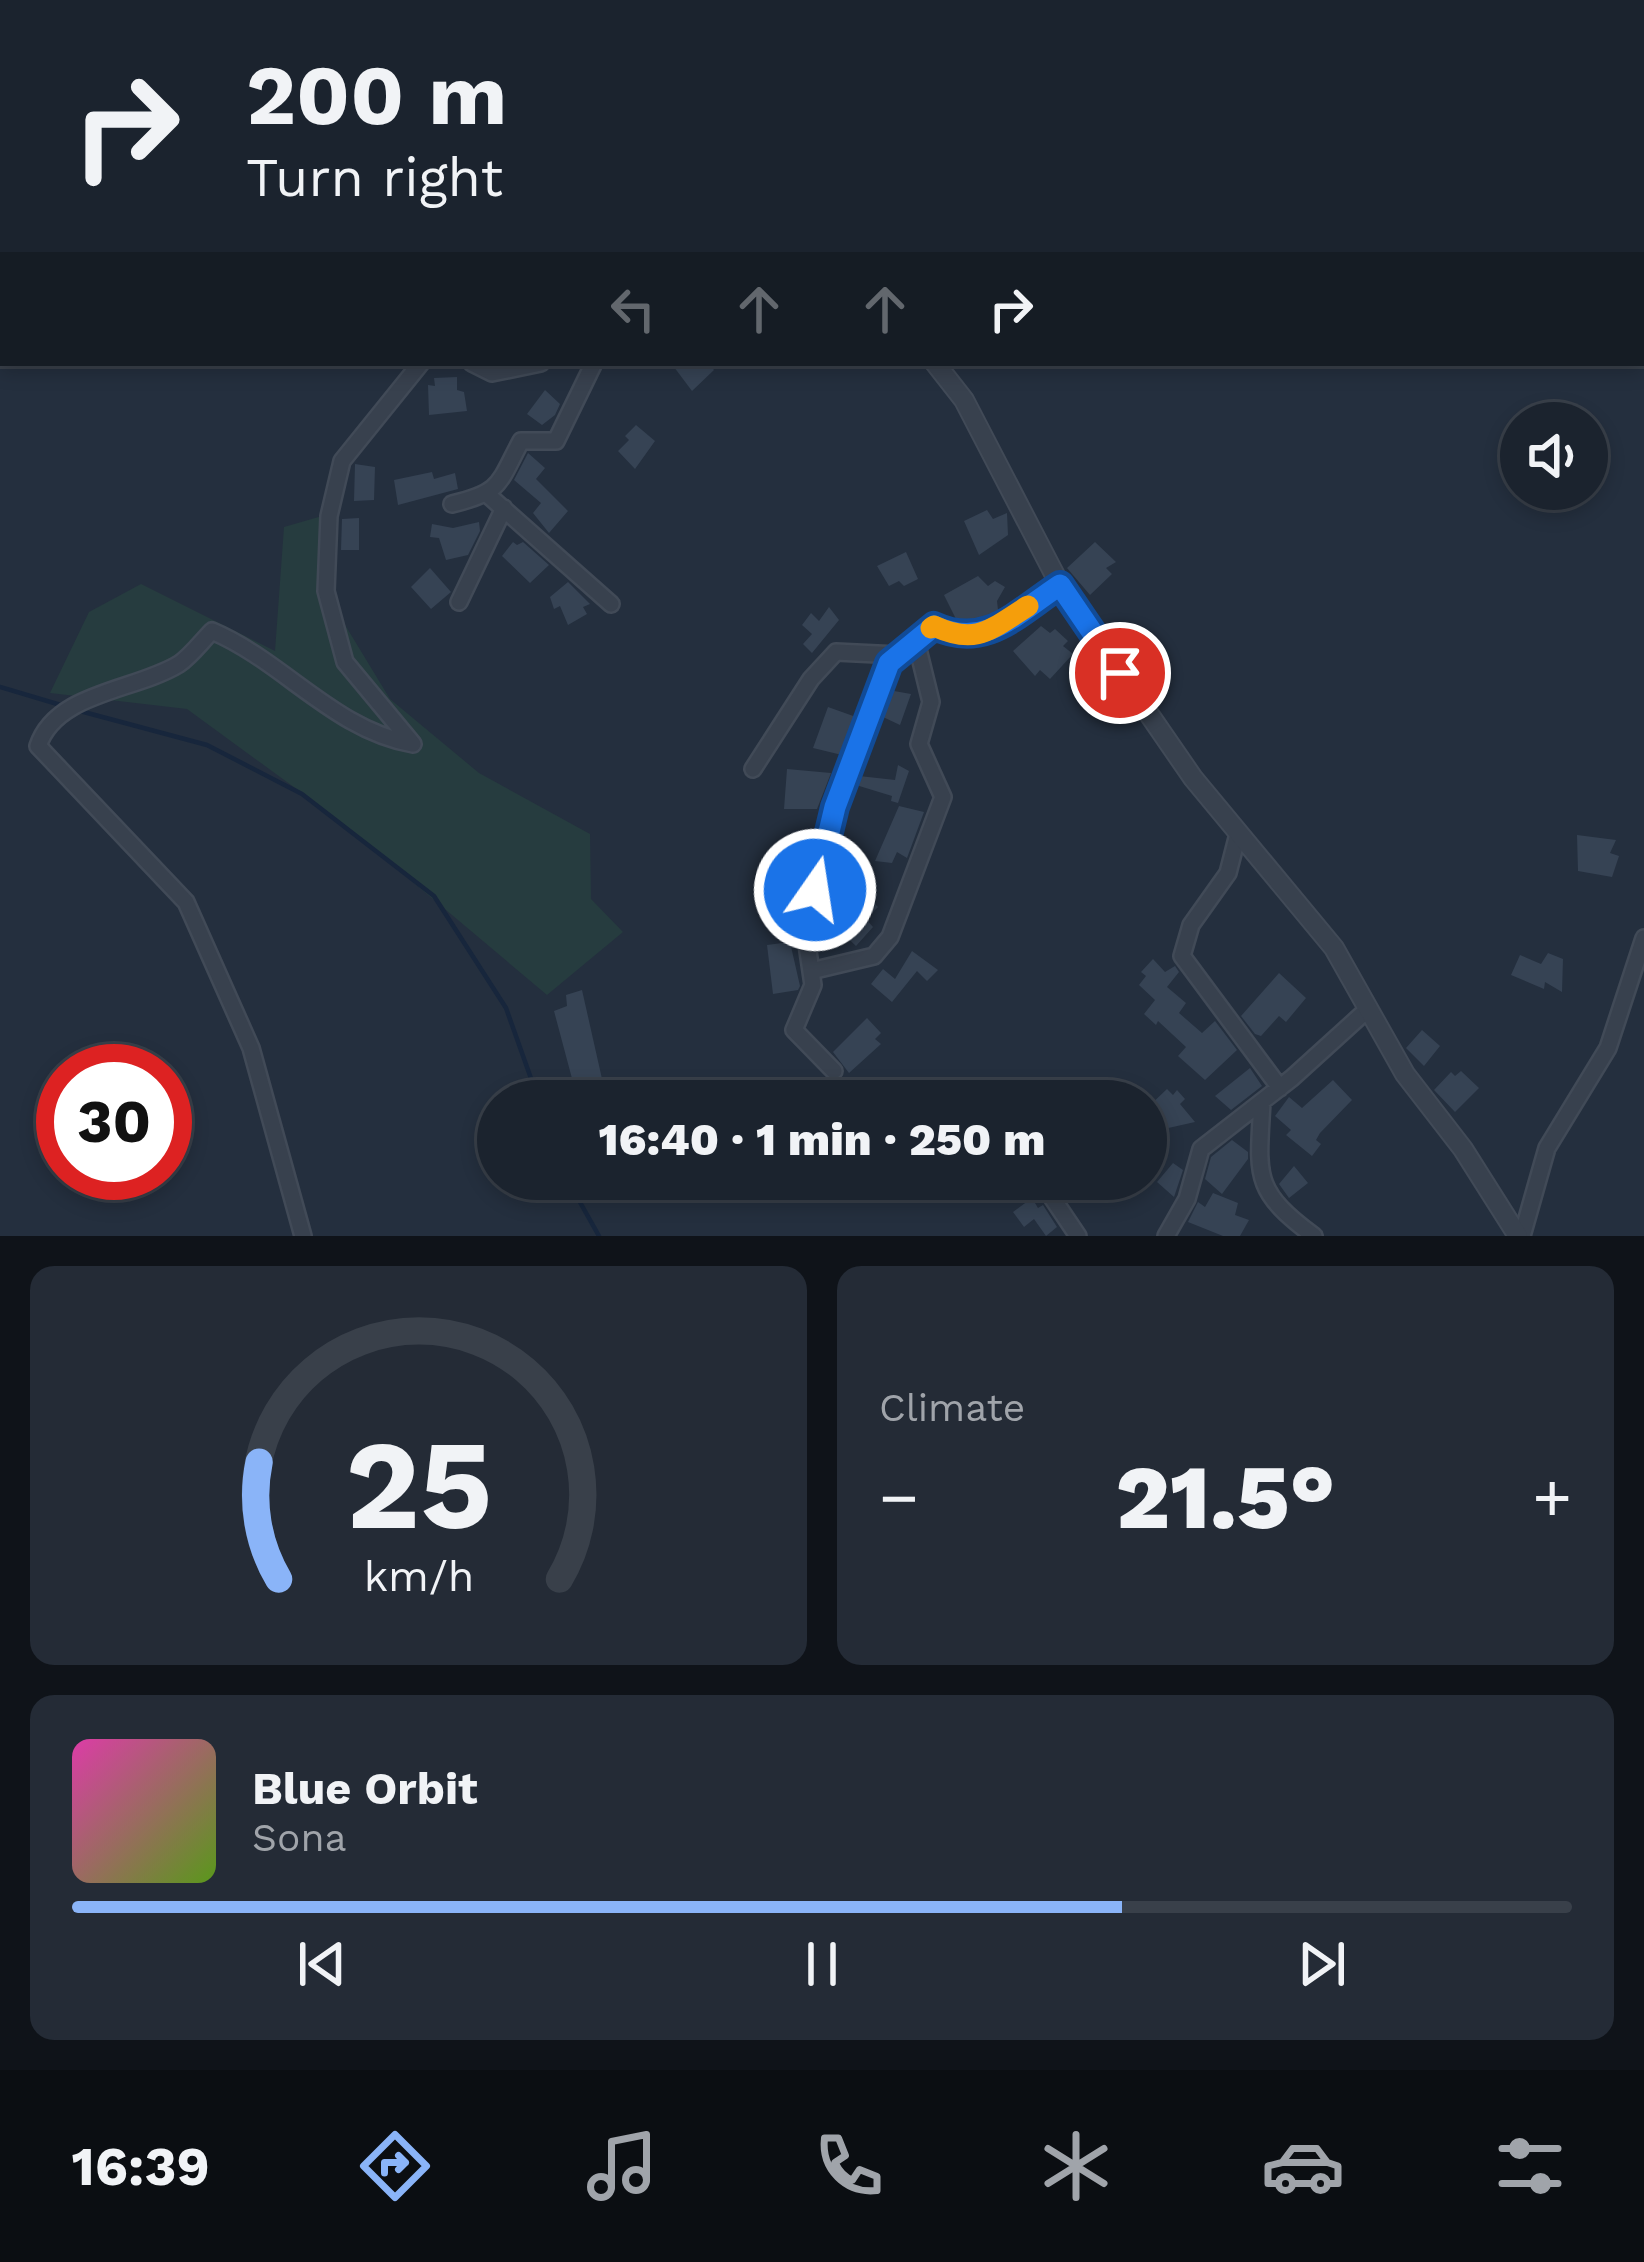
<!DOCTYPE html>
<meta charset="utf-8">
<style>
:root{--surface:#1b232e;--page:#242b36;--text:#f1f3f6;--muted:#a0a4aa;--line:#39404a;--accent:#8ab4f8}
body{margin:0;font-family:"Work Sans",sans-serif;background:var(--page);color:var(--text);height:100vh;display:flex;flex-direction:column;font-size:45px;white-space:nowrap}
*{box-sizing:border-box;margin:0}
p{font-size:39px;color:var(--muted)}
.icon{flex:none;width:66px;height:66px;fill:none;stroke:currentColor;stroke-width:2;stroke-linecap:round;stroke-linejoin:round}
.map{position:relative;height:1236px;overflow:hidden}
.drawer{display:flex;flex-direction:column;gap:30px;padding:30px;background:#0f1319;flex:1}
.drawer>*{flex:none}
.hud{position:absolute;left:0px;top:0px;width:1644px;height:366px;box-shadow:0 6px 18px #0003,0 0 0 3px var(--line);background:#1b232e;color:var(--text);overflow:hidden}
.tools{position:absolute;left:1500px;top:402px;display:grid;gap:24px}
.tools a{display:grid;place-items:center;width:108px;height:108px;border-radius:50%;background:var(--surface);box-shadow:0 6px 18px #0003,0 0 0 3px var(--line);font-size:60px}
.speed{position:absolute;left:36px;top:1044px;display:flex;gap:24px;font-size:60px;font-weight:700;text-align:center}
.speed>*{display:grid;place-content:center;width:156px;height:156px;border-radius:50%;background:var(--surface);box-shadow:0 6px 18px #0003,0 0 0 3px var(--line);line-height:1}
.speed .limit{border:18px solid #d22;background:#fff;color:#111}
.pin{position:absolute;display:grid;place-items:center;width:102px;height:102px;color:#fff;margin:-51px;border:6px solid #fff;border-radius:50%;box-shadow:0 3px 12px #0007}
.me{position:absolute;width:132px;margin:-66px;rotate:13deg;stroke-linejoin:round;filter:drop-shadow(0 0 9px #0008)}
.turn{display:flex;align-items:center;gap:42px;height:252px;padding:0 48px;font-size:54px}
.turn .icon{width:156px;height:156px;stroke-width:2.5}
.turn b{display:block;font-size:84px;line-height:102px}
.lanes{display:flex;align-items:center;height:114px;padding:0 48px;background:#0003;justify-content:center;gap:60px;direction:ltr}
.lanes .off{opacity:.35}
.big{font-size:90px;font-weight:800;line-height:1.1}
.drawer .tile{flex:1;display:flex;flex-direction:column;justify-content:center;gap:18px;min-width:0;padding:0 42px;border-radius:24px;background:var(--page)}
.drawer .dial{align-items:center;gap:0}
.dial svg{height:312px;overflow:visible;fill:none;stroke:var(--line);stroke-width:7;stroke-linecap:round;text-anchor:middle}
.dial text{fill:var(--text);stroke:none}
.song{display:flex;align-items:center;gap:36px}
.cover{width:144px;height:144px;border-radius:18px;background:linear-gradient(135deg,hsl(320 70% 55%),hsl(90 70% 35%))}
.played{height:12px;border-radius:6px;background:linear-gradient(90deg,var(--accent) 70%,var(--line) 70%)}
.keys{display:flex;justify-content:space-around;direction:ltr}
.heat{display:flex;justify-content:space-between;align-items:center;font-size:66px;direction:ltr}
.drawer .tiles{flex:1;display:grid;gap:30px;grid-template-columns:1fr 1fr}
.tile:last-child{grid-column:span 2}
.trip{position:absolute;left:477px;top:1080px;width:690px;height:120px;border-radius:60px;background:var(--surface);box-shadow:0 6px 18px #0003,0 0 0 3px var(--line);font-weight:800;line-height:120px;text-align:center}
.menu{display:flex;height:192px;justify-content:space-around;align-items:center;background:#0b0e12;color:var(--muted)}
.menu .icon{width:84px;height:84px}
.menu .on{color:var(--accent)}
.menu b{font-size:54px;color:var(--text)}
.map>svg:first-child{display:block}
.green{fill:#263c3f}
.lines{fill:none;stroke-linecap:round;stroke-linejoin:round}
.stream{stroke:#17263c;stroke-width:4.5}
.building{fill:#364354}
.minor-casing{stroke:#414a57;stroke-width:20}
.tertiary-casing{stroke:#414a57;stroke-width:22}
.minor{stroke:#38414e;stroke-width:15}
.tertiary{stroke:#38414e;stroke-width:18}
.route-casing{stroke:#114b97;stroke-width:30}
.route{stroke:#1a73e8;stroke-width:21}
.slow{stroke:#f59e0b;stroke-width:21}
</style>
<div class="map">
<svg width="1644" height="1236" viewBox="0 0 1644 1236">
<rect width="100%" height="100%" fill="#242f3e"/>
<path class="green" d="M322,516l14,94 54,89 89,74 111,61 1,65 32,33 -76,63 -208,-175 -152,-111 -137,-16 39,-81 52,-28 134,67 9,-124z"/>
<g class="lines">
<path class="stream" d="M0,687l64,19
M80,711l127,34 95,49 132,102 72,112 33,93
M567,1179l32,57"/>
</g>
<path class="building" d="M671,363h37l6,7 -22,21z
M457,377v13l7,2 3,19 -38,4 -1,-30 7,1 -1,-8z
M545,390l15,14 -5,11 -13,10 -15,-11z
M636,425l19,16 -20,28 -17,-18 11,-11 -4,-4z
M528,453l17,15 -9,11 32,32 -19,22 -16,-20 8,-10 -27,-23z
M355,464l20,3 -1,33 -20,1z
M432,472l2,7 21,-6 3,16 -60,16 -4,-25z
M987,510l6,9 14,-6 1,22 -29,20 -15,-34z
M359,518v32h-18l1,-31z
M479,522l1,9 -12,24 -22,5 -7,-22 -9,-1 2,-13 21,4z
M513,542l4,3 6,-3 26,23 -19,18 -28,-27z
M1095,542l21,20 -10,6 6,6 -22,21 -23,-27z
M906,552l12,27 -14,7 -5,-5 -10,5 -12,-20z
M430,568l21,24 -20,17 -20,-22z
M978,576l10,10 7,-5 10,6 -8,14 1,9 -16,9 -25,2 -13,-26z
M568,582l22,22 -7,3 4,7 -19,11 -8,-19 -6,3 -4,-12z
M829,607l10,13 -27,33 -9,-9 9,-10 -10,-9 9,-12 8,8z
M1041,626l9,7 5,-4 13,12 -5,5 10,8 -23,25 -10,-9 -5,6 -22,-25z
M894,691l17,3 -11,31 -17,-8z
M828,707l28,10 -14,38 -29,-7z
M898,765l11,6 -11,32 -7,-2 1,-5 -36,-11 3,-9 36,4z
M787,769l44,4 -14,36h-33z
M899,806l25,6 -17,46 -10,-6 -5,11 -17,-2z
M1577,835l39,5 -6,13 9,3 -7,21 -34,-6z
M796,884l-1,25 -37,2v-24z
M865,894l13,13 -12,12 7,8 -17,19 -21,-20z
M790,942l10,44 -2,4 -25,4 -6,-49z
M912,951l26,19 -11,11 -10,-10 -25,31 -21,-18 12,-15 12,10z
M1548,953l15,6 -1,33 -17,-10 -1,7 -33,-14 9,-20 21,9z
M1153,959l12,13 10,-6 4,6 -12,15 19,16 -7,10 23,20 13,-12 22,29 -32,30 -27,-24 8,-9 -28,-26 -2,4 -12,-11 11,-14 -16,-15 7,-9 -5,-4z
M1279,973l27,25 -20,24 -7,-6 -18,20 -6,-2 -14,-18z
M582,990l25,111h-29l-24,-90 13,-5 -1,-11z
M867,1018l14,15 -6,6 6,5 -32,29 -16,-21z
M1422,1030l18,16 -16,20 -18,-18z
M1250,1068l12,18 -31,24 -16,-14z
M1461,1071l18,17 -24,24 -21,-22 17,-18 4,4z
M1333,1080l19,20 -32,33 -4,7 5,4 -9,12 -26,-21 5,-5 -16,-14 14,-19 13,11z
M1167,1089l6,6 4,-5 8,9 -5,5 15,18 -40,9 -9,-9v-13z
M1232,1140l16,12v7l-26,35 -17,-15 6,-22z
M1173,1163l10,7 -9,27 -17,-15z
M1294,1166l14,17 -19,15 -10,-14z
M1213,1193l25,10 -3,12 14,5 -9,16h-17l-35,-14 10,-20 7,5z
M1032,1198l6,10 5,-3 14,22 -11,9 -12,-17 -10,8 -11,-15z"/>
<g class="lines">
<defs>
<path id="minor" d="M1350,0l1,3
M1014,3l17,-3
M0,85l3,-18
M0,147l3,13
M472,363l20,10 49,-10
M488,495l123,109
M452,504c50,-12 46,-20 69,-63h35l38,-78
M459,602l45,-94
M753,769l58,-90 25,-27 62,3
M1238,834l-10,39 -37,52 -9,31 98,132
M811,971l63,-15 16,-19 53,-140 -24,-53 12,-42 -15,-61
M834,1071l-40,-41 19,-45 -8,-54 30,-124 54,-144 45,-37c52,24 83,-13 126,-41
M1262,1102c-4,74 -10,88 52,134
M1045,1179l2,11 31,46
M303,1236l-52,-188 -65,-146 -148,-156c18,-54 97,-55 141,-82 12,-8 23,-23 33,-33 71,30 122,99 201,113l-68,-82 -19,-71 3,-75 13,-55 79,-98
M1166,1236l21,-37 14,-50 91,-71 76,-69
M1522,1236l25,-88 61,-100 36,-110"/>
<path id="tertiary" d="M582,0l5,3
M935,363l29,37 96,185 133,193 141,170 71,126 58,75 55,87"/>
</defs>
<use href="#minor" class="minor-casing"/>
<use href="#tertiary" class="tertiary-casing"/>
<use href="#minor" class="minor"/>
<use href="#tertiary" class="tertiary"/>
</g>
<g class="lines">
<defs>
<path id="route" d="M815,890l20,-83 54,-144 45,-37c52,24 83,-13 126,-41l60,88"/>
</defs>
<use href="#route" class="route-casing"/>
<use href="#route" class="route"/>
<path class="slow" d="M931,628l3,-2c43,20 57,3 94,-20"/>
</g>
</svg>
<div class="tools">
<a><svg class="icon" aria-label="sound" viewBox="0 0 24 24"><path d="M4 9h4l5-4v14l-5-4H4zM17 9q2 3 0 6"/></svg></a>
</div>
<div class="speed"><div class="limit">30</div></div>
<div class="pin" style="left:1120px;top:673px;background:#d93025"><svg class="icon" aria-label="arrive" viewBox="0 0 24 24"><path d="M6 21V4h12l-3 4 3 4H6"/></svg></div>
<svg class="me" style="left:815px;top:890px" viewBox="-20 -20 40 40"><circle r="17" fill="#1a73e8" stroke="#fff" stroke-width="3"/><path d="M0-11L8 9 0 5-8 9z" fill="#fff"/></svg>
<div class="trip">16:40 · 1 min · 250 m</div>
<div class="hud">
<div class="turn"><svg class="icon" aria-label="right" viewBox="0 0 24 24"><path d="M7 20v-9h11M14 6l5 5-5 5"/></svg><div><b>200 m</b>Turn right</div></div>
<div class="lanes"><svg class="icon off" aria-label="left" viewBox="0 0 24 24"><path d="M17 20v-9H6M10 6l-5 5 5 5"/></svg><svg class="icon off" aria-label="ahead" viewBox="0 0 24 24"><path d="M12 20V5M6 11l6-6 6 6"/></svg><svg class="icon off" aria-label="ahead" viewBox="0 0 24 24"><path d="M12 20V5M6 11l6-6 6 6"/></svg><svg class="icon" aria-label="right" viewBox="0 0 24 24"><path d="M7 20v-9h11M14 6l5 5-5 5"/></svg></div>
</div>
</div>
<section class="drawer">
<div class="tiles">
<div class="tile dial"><svg viewBox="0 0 100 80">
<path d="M14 69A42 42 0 1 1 86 69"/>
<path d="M14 69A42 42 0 0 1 9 39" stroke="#8ab4f8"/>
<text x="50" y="56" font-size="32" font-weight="700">25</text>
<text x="50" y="72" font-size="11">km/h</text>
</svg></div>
<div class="tile"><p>Climate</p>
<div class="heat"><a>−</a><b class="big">21.5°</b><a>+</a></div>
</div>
<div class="tile">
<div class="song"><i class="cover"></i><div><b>Blue Orbit</b><p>Sona</p></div></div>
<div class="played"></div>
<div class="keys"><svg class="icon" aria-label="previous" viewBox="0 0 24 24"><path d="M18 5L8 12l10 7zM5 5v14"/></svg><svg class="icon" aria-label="pause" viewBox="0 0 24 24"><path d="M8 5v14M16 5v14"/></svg><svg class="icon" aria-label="next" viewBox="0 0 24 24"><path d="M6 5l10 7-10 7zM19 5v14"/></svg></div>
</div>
</div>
</section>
<nav class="menu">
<b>16:39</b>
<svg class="icon on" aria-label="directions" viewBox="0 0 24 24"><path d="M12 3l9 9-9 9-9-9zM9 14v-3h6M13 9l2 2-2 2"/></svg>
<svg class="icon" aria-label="music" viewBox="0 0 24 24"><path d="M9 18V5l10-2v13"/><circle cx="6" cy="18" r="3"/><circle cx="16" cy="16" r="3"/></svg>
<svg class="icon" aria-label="phone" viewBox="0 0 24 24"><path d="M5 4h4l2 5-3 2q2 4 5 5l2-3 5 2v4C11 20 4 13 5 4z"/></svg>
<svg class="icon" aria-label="climate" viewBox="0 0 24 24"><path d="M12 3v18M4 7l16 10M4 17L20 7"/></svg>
<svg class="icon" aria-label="car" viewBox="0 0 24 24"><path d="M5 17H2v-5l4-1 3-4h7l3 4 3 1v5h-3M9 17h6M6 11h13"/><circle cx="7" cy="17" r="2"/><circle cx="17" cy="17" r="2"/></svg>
<svg class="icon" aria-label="filters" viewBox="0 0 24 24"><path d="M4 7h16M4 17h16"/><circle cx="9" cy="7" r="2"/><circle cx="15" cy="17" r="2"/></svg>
</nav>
